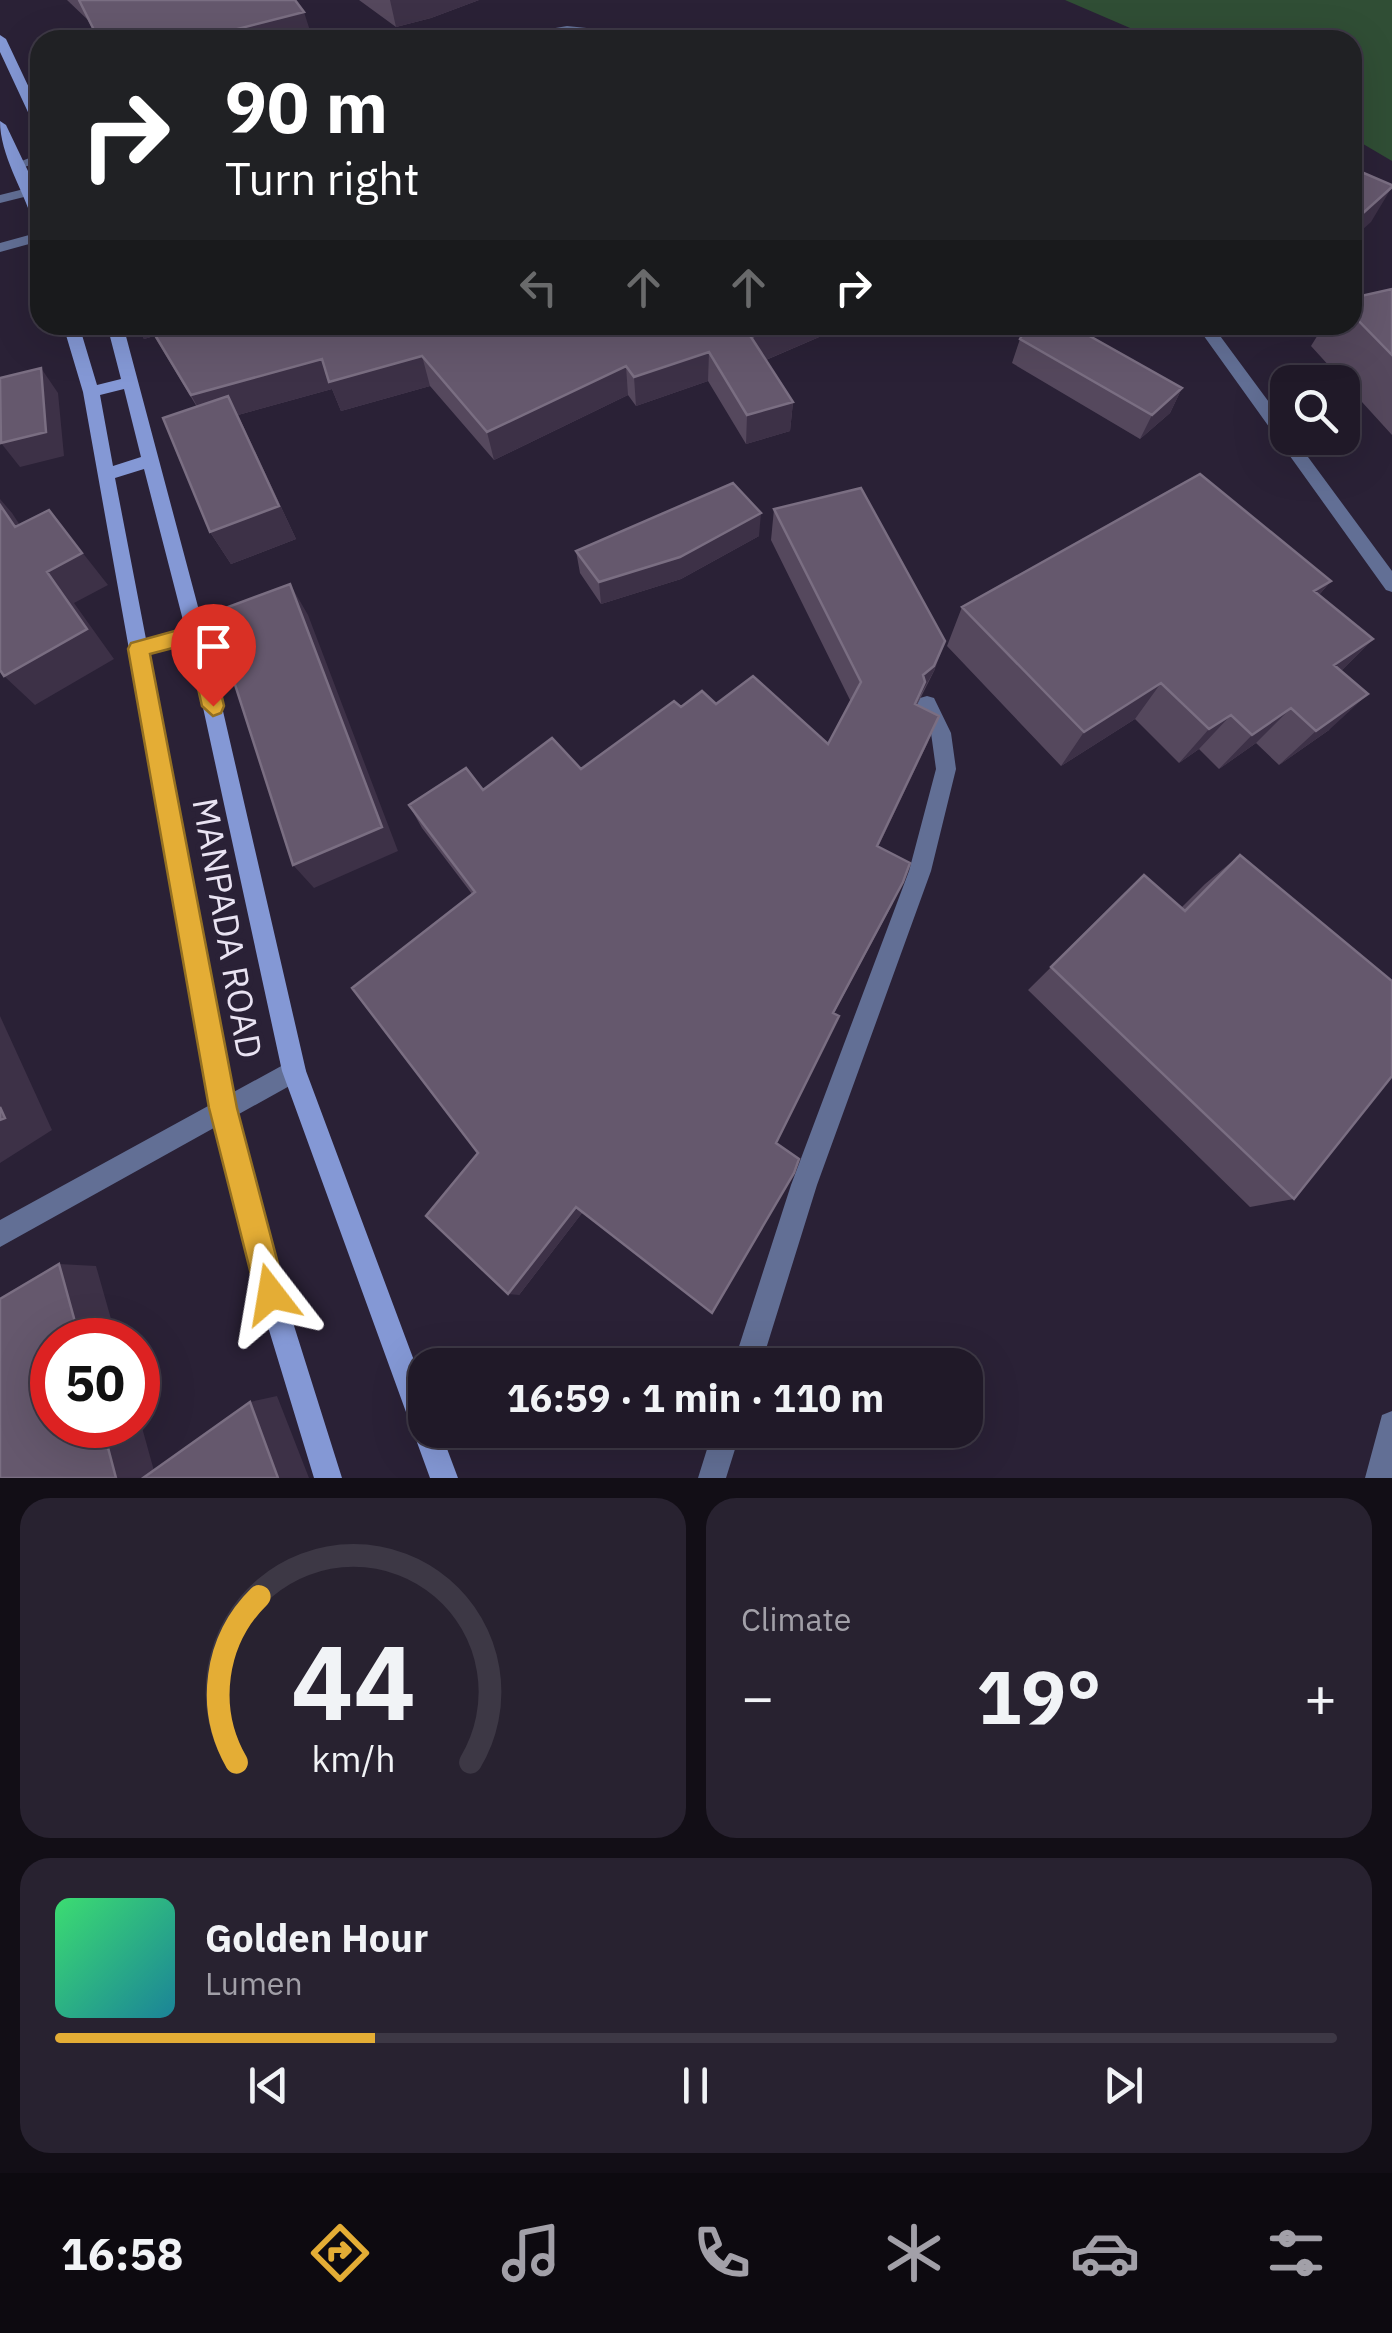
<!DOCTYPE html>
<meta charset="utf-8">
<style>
:root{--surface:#201928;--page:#282230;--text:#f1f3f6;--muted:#a2a0a8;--line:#3d3845;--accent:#e4ad35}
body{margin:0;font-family:"IBM Plex Sans",sans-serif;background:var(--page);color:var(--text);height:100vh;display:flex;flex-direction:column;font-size:38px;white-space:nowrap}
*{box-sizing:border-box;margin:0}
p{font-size:32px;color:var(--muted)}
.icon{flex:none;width:55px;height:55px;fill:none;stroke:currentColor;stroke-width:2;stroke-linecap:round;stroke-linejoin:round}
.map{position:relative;height:1478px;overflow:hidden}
.details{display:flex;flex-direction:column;gap:20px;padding:20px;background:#120e16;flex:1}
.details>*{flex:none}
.hud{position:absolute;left:30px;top:30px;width:1332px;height:305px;border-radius:30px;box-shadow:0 10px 40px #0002,0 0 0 2px var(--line);background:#202124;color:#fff;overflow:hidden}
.buttons{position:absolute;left:1270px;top:365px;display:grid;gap:20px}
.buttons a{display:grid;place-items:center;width:90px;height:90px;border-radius:20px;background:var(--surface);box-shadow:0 10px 40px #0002,0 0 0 2px var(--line);font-size:50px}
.speed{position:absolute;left:30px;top:1318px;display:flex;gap:20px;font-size:50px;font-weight:700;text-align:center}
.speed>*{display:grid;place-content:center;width:130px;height:130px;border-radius:50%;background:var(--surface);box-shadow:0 10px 40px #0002,0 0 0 2px var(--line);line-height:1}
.speed .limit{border:15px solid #d22;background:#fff;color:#111}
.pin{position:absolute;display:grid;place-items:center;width:85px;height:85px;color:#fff;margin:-102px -42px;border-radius:50% 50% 50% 0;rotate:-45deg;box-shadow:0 0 10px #0007}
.pin .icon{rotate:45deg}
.me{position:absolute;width:110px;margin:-55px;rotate:346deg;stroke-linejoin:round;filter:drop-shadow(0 0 8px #0008)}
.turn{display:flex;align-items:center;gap:35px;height:210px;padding:0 30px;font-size:45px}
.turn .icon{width:130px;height:130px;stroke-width:2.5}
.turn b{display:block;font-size:70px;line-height:85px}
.lanes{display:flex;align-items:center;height:95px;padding:0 30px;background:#0003;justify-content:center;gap:50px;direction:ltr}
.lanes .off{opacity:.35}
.big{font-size:75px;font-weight:800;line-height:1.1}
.details .tile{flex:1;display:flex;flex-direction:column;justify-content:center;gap:15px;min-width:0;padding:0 35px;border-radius:30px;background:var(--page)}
.details .dial{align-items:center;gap:0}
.dial svg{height:260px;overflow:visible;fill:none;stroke:var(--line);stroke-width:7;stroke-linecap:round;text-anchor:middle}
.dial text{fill:var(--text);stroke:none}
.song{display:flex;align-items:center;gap:30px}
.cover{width:120px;height:120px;border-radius:15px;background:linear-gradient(135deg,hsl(140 70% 55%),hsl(190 70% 35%))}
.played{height:10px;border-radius:5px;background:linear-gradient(90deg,var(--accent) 25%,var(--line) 25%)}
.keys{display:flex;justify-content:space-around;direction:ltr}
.heat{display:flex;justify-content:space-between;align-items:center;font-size:55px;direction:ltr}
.details .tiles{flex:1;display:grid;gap:20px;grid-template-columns:1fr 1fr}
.tile:last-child{grid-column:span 2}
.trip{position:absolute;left:408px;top:1348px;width:575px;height:100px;border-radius:30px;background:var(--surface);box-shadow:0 10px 40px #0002,0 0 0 2px var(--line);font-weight:800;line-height:100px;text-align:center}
.menu{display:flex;height:160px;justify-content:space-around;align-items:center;background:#0d0a10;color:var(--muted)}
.menu .icon{width:70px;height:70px}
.menu .on{color:var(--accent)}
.menu b{font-size:45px;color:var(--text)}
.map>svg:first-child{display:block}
.green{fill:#304e35}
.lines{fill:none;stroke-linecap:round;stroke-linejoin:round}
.street{fill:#626f95;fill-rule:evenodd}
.secondary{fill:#8498d5;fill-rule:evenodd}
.wall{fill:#55485d}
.shaded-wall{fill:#3d3147}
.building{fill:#65586d;stroke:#7a6e82;stroke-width:2.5}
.route{fill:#e4ad35;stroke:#947022;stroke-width:2.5}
.labels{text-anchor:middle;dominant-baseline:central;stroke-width:10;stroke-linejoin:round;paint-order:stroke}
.street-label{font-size:35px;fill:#e9e3f2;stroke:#2a2136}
</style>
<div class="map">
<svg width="1392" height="1478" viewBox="0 0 1392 1478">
<rect width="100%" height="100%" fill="#2a2136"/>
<path class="green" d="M1065,0h327v161l-39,-23 -1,-98h-194z"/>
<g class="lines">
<path class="street" d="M567,26l98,10 6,4c-35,0 -70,-8 -104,-7 -27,0 -53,7 -80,7z
M40,154v8l-22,7 -7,-4z
M40,185v8l-40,10v-8z
M40,232v9l-40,11v-9z
M1196,325h16l76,103v10h6l98,133v21l-6,-2z
M927,696l7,2 17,35 5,36 -25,102 -114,314 -56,180h-28l58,-180 118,-314 27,-102 -5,-36 -14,-29 3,-6z
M294,1059l8,4 4,8 -4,8 -302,168v-27z
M1392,1411v67h-27l17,-63z
M713,1430h28l-15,48h-28z"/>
<path class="secondary" d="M0,35l6,4 34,72v18l-6,-4 -34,-73z
M0,121l6,4 32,67 2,34 -7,-4c-10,-33 -33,-67 -33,-101z
M63,325h16l18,60 24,-6 -14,-54h16l82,308 101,438 119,319v40h15l18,48h-28l-148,-407 -93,-428 -40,11 86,454 49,186 58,184h-28l-56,-184 -47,-186 -128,-716zM124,389l17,68 -28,9 -13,-71zM144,469l41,159 -39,11 -31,-161z"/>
</g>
<path class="wall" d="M67,0h228l18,40h-215l-10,-20z
M359,0h120l-48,18 -35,9z
M1392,289v146l-81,-89 13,-21h28v-27z
M136,325h711l-81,35 27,42 -3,29 -44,13 -38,-63 -72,25 -8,-11 -134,65 -64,-74 -89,25 -9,-22 -94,26 58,124 -65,25 -21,-32 -13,-125 -43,-71 -10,3z
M1020,339l162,49 -12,25 -30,26 -128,-76z
M774,509l161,160 -18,36 11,37 -50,105 15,56 -59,110 -252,200 -63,82 -41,-142 -6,-259 -50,-66 -13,-23 172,-36 100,-62 147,37 23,-42 -80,-162z
M759,536l-78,43 -80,25 -21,-31 -4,-22z
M1331,581l-12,14 54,44 -32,32 -12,59 -50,35 -23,-22 -37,26 -20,-20 -20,14 -44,-44 -74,47 -114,-120 15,-39z
M1240,855l54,344 -44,8 -222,-217 116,-115 37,33 24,-24z"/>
<path class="shaded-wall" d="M390,0h89l-48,18 -35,9z
M304,12l9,28h-119z
M1392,187l-21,35 -19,17v-16z
M136,325h12l6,11 -10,3z
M780,325h67l-98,42 2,-30z
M709,352l-1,29 -72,25 -2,-29z
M422,356l8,30 -89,25 -9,-22 -94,26 58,124 -65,25 -21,-32 -3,-108 -16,-29 131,-36z
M626,366l2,29 -134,65 -7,-28z
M41,368l17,25 6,63 -44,11 -19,-24z
M1182,388l-12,25 -30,26 12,-24z
M793,402l-3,29 -44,13 1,-29z
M0,499l12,14 31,47 -28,-33 -15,-22z
M49,510l59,75 -34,18 40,56 -79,46 -31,-29 43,-104z
M761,513l-2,23 -78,43 -80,25 -2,-22z
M1331,581l-34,39 17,-29z
M290,584l18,31 90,236 -84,37 -21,-23z
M1373,639l-38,38 -1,-12z
M945,641l-10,28 -15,27 -15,34 18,-55z
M1161,683l-26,36 -74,47 23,-34z
M1368,694l-39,36 -50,35 37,-34z
M1291,708l-35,35 -37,26 33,-34z
M1231,715l-32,34 -20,14 30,-34z
M939,716l-11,26 -60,126 9,-22z
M0,1016l52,114 -52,33z
M576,1207l6,6 -63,82 -11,-1z
M59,1264l37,2 21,74h-37z
M277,1396l32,82h-31l-28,-76z
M138,1413l18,65h-40l-14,-53h36z"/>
<path class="building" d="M79,0h216l9,12 -110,28h-95z
M674,32l39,8h-65z
M480,34l9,6h-24z
M1352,168l40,17v2l-40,36z
M1392,289v66l-40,-41v-16z
M149,325h631l-29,12 42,65 -46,13 -38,-63 -75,25 -8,-11 -139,66 -65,-76 -93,26 -7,-23 -131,36z
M1028,325h42l112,63 -30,27 -132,-76z
M41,368l5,64 -45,11 -1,-65z
M228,396l51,110 -69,26 -47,-114z
M1200,474l131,107 -17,10 59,48 -39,26 34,29 -52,37 -25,-23 -39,27 -21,-20 -22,14 -48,-46 -77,49 -122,-125z
M733,483l28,30 -81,44 -81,25 -23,-31z
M861,488l84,153 -11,25 -11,9 2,7 -10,22 24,12 -62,130 33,17 -7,19 -70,131 6,3 -63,127 23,16 -5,14 -82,140 -136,-106 -68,87 -82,-78 52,-63 -126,-165 123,-96 -66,-87 57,-37 17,22 69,-52 29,31 93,-68 7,6 21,-16 14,13 37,-28 75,68 33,-62 -87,-173z
M0,505l15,22 34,-17 33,43 -35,19 40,57 -83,47 -4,-6z
M290,584l92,243 -89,38 -81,-252z
M1240,855l152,126v95l-98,123 -243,-232 93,-92 41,36z
M0,1107l5,11 -5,2z
M59,1264l21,76h-28v85h50l14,53h-116v-179z
M250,1402l28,76h-135z"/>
<path class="route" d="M196,625l11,8 17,73 -3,7 -8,3 -11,-10 -14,-62 -38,10 87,454 49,186 -5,11 -10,4 -11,-4 -4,-11 -47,-186 -81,-459 3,-6z"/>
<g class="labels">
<g class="street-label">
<text transform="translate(228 928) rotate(80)">MANPADA ROAD</text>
</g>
</g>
</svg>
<div class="buttons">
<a><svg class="icon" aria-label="search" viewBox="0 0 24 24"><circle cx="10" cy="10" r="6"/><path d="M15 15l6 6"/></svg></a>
</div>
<div class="speed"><div class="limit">50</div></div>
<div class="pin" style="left:213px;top:706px;background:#d93025"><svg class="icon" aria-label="arrive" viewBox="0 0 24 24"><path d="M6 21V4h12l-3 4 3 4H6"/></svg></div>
<svg class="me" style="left:271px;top:1294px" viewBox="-20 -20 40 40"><path d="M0-17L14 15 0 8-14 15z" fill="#e4ad35" stroke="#fff" stroke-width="4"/></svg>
<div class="trip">16:59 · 1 min · 110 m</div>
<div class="hud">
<div class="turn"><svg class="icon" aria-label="right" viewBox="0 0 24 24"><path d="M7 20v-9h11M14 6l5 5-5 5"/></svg><div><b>90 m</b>Turn right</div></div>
<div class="lanes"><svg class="icon off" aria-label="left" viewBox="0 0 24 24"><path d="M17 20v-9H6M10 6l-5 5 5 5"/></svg><svg class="icon off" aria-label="ahead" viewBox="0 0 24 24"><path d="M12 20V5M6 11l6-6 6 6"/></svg><svg class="icon off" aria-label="ahead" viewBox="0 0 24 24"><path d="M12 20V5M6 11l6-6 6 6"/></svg><svg class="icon" aria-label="right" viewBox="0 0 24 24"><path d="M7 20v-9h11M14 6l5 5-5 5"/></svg></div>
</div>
</div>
<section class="details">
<div class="tiles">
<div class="tile dial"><svg viewBox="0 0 100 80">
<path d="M14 69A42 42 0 1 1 86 69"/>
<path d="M14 69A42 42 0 0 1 21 18" stroke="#e4ad35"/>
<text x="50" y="56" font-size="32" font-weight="700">44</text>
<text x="50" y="72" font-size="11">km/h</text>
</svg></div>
<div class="tile"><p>Climate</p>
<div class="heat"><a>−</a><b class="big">19°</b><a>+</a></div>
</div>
<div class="tile">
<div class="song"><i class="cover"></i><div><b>Golden Hour</b><p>Lumen</p></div></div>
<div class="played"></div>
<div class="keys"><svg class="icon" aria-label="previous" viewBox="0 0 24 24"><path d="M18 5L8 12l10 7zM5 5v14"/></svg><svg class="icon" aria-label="pause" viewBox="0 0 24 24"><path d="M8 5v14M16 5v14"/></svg><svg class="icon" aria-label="next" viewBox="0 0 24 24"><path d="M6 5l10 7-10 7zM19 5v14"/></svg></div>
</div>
</div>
</section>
<nav class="menu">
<b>16:58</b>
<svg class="icon on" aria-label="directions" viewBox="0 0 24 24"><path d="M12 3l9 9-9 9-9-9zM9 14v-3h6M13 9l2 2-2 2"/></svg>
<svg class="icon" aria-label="music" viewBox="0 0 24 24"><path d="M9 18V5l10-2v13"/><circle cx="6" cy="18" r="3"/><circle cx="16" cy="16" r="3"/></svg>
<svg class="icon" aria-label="phone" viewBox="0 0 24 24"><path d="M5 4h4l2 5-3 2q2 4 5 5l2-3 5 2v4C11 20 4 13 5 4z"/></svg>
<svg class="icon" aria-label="climate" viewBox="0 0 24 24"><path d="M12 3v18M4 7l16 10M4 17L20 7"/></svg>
<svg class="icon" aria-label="car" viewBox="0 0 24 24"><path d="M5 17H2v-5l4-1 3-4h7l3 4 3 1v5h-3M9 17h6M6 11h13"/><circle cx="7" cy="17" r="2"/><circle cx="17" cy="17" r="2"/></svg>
<svg class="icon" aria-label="filters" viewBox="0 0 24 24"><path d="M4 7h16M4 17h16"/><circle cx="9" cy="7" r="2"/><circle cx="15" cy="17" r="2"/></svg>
</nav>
